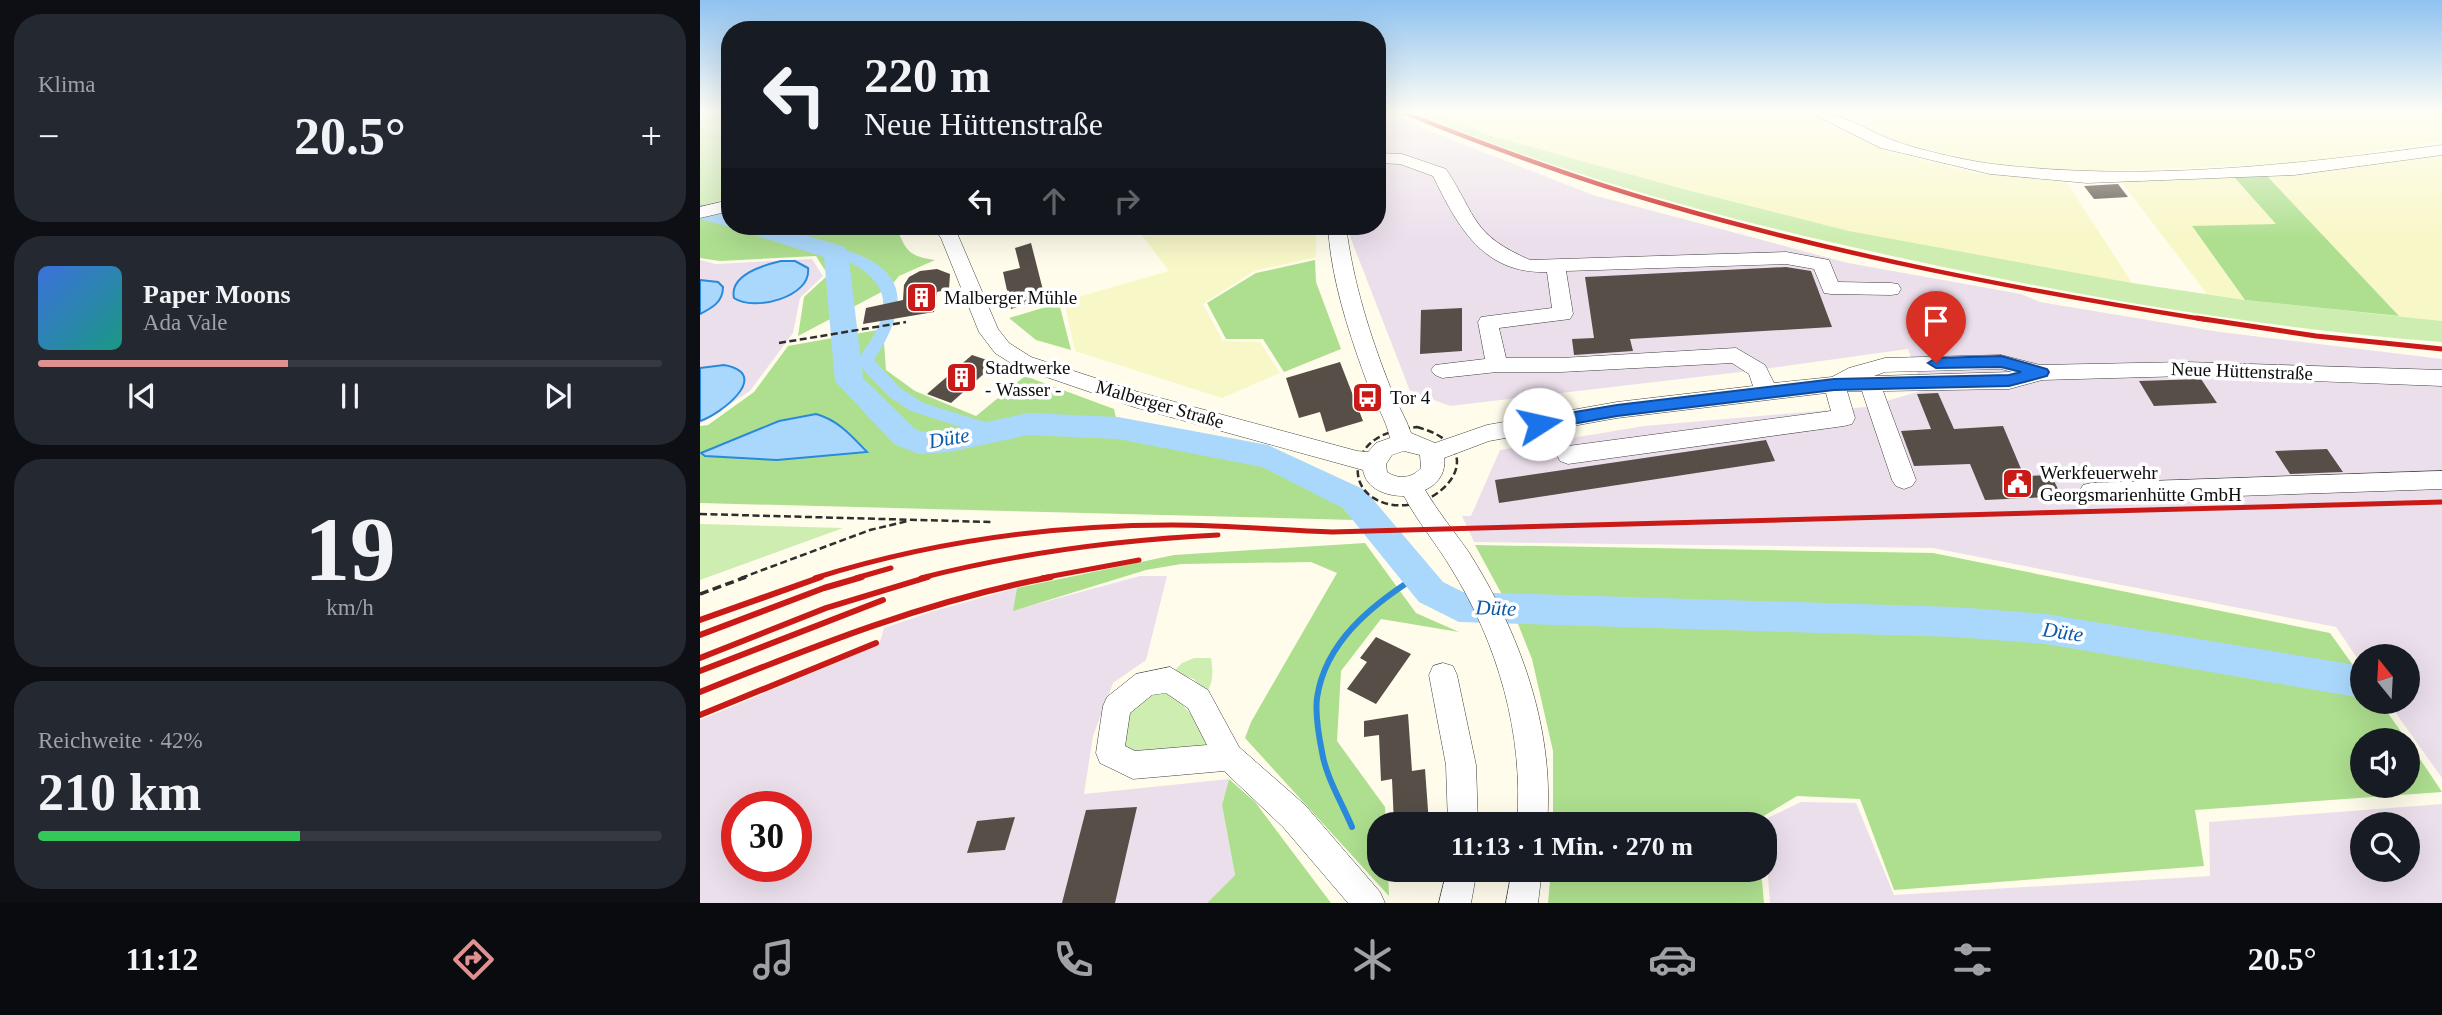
<!DOCTYPE html>
<html lang="de">
<meta charset="utf-8">
<style>
:root{--surface:#171b24;--page:#242831;--text:#f1f3f6;--muted:#9ea1a6;--line:#363941;--accent:#df9192}
body{margin:0;font-family:"Times New Roman",serif;background:var(--page);color:var(--text);height:100vh;display:flex;flex-direction:column;font-size:26px;white-space:nowrap}
*{box-sizing:border-box;margin:0}
p{font-size:23px;color:var(--muted)}
.icon{flex:none;width:38px;height:38px;fill:none;stroke:currentColor;stroke-width:2;stroke-linecap:round;stroke-linejoin:round}
.map{position:relative;flex:1;overflow:hidden}
.details{display:flex;flex-direction:column;gap:14px;padding:14px;background:#0d0f14;width:700px}
.details>*{flex:none}
.hud{position:absolute;left:21px;top:21px;width:665px;height:214px;border-radius:28px;box-shadow:0 7px 28px #0002;background:#171b24;color:var(--text);overflow:hidden}
.needle{width:46px;rotate:342deg}
.buttons{position:absolute;left:1650px;top:644px;display:grid;gap:14px}
.buttons a{display:grid;place-items:center;width:70px;height:70px;border-radius:50%;background:var(--surface);box-shadow:0 7px 28px #0002;font-size:35px}
.speed{position:absolute;left:21px;top:791px;display:flex;gap:14px;font-size:35px;font-weight:700;text-align:center}
.speed>*{display:grid;place-content:center;width:91px;height:91px;border-radius:50%;background:var(--surface);box-shadow:0 7px 28px #0002;line-height:1}
.speed .limit{border:10px solid #d22;background:#fff;color:#111}
.pin{position:absolute;display:grid;place-items:center;width:60px;height:60px;color:#fff;margin:-72px -30px;border-radius:50% 50% 50% 0;rotate:-45deg;box-shadow:0 0 7px #0007}
.pin .icon{rotate:45deg}
.me{position:absolute;width:77px;margin:-38px;rotate:80deg;stroke-linejoin:round;filter:drop-shadow(0 0 5px #0008)}
.turn{display:flex;align-items:center;gap:24px;height:147px;padding:0 28px;font-size:32px}
.turn .icon{width:91px;height:91px;stroke-width:2.5}
.turn b{display:block;font-size:49px;line-height:60px}
.lanes{display:flex;align-items:center;height:66px;padding:0 28px;background:#0003;justify-content:center;gap:35px;direction:ltr}
.lanes .off{opacity:.35}
.big{font-size:52px;font-weight:800;line-height:1.1}
.details .card{flex:1;display:flex;flex-direction:column;justify-content:center;gap:10px;min-width:0;padding:0 24px;border-radius:28px;background:var(--page)}
.details .dial{align-items:center;gap:0}
.dial b{font-size:91px;line-height:1}
.song{display:flex;align-items:center;gap:21px}
.cover{width:84px;height:84px;border-radius:10px;background:linear-gradient(135deg,hsl(220 70% 55%),hsl(170 70% 35%))}
.played{height:7px;border-radius:4px;background:linear-gradient(90deg,var(--accent) 40%,var(--line) 40%)}
.keys{display:flex;justify-content:space-around;direction:ltr}
.heat{display:flex;justify-content:space-between;align-items:center;font-size:38px;direction:ltr}
.charge{height:10px;border-radius:5px;background:linear-gradient(90deg,#34c759 42%,var(--line) 0)}
.trip{position:absolute;left:667px;top:812px;width:410px;height:70px;border-radius:28px;background:var(--surface);box-shadow:0 7px 28px #0002;font-weight:800;line-height:70px;text-align:center}
.tab-bar{display:flex;height:112px;justify-content:space-around;align-items:center;background:#090b0e;color:var(--muted)}
.tab-bar .icon{width:49px;height:49px}
.tab-bar .selected{color:var(--accent)}
.tab-bar b{font-size:32px;color:var(--text)}
main{display:flex;flex:1;min-height:0}
.map>svg:first-child{display:block}
.industrial{fill:#ebdfec;fill-rule:evenodd}
.farmland{fill:#f8f7c8}
.green{fill:#cdedb1}
.forest{fill:#aedf8f}
.water{fill:#aad8fc;stroke:#2a89da;stroke-width:2}
.lines{fill:none;stroke-linecap:round;stroke-linejoin:round}
.stream-far1{stroke:#2a89da;stroke-width:5}
.stream{stroke:#2a89da;stroke-width:6}
.canal{fill:#aad8fc;fill-rule:evenodd}
.river{fill:#aad8fc;fill-rule:evenodd}
.building{fill:#564e47}
.minor-casing{stroke:#3f3f3f;stroke-width:1}
.path-far1{stroke:#2e2e2e;stroke-width:2.5;stroke-dasharray:7 3.5;stroke-linecap:butt}
.path{stroke:#2e2e2e;stroke-width:3.5;stroke-dasharray:9 4.5;stroke-linecap:butt}
.minor{fill:#fff;fill-rule:evenodd}
.rail-far2{stroke:#c91a17;stroke-width:4.5}
.rail-far1{stroke:#c91a17;stroke-width:5}
.rail{stroke:#c91a17;stroke-width:6}
.route{fill:#1a73e8;stroke:#114b97;stroke-width:2}
.labels{text-anchor:middle;dominant-baseline:central;stroke-width:7;stroke-linejoin:round;paint-order:stroke}
.poi-label{font-size:19px;fill:#0c0c0c;stroke:#fff;text-anchor:start}
.street-label{font-size:19px;fill:#0c0c0c;stroke:#fff}
.water-label{font-size:21px;font-style:italic;fill:#0a5aa9;stroke:#fff}
</style>
<main>
<section class="details">
<div class="card"><p>Klima</p>
<div class="heat"><a>−</a><b class="big">20.5°</b><a>+</a></div>
</div>
<div class="card">
<div class="song"><i class="cover"></i><div><b>Paper Moons</b><p>Ada Vale</p></div></div>
<div class="played"></div>
<div class="keys"><svg class="icon" aria-label="previous" viewBox="0 0 24 24"><path d="M18 5L8 12l10 7zM5 5v14"/></svg><svg class="icon" aria-label="pause" viewBox="0 0 24 24"><path d="M8 5v14M16 5v14"/></svg><svg class="icon" aria-label="next" viewBox="0 0 24 24"><path d="M6 5l10 7-10 7zM19 5v14"/></svg></div>
</div>
<div class="card dial"><b>19</b><p>km/h</p></div>
<div class="card"><p>Reichweite · 42%</p><b class="big">210 km</b><div class="charge"></div></div>
</section>
<div class="map">
<svg width="1742" height="903" viewBox="0 0 1742 903">
<rect width="100%" height="100%" fill="#fffceb"/>
<path class="industrial" d="M677,113h14l34,16 168,66 255,68 173,31 19,8 180,30 222,27v419l-54,-76h20v-46h-46v9l-26,-38 -403,-79 -459,-6 -12,-26h9l29,-66 144,-24 222,-19 58,-17 -16,-41 -167,23 -291,34 -40,-15 -64,-165h31z
M112,259l11,17 -23,22 -7,35 -43,58 -50,33v-164l16,4z
M440,576h27l-21,84 -33,23 -20,53 -9,58 145,-15 -7,26 13,70 -28,28h-507v-183l179,-75 5,-17 50,-17 83,-23 -3,22zM37,807h59v59h-59z
M1101,802l55,1 38,92 316,-19 -1,-54 233,-18v99h-672l-6,-79 -3,-3zM1708,824v46h-46v-46z"/>
<path class="farmland" d="M733,113h372l82,38 88,22 91,8 66,102 -283,-52 -162,-41 -196,-54z
M1133,113h609v28l-152,23 -228,8 -68,-6 -100,-25z
M1742,155v166l-43,-5 -133,-141z
M1534,177l43,47 -85,3 53,73 -38,-6 -87,-114z
M435,226h181v31l-62,14 -51,33 20,37 37,1 20,31 -58,25 -147,-47 -11,-50 105,-30z"/>
<path class="green" d="M0,113h30v20l-5,2 5,11 -8,5 8,12v35l-30,8z
M715,113h18l58,23 196,54 162,41 283,52 113,17 197,21v21c-169,-13 -338,-41 -503,-76 -178,-37 -356,-83 -524,-153z
M0,524l142,4h1l-143,52z
M494,658h17c2,11 3,27 -6,36l-11,-15 -21,-7 9,-9z
M467,693l7,2 43,50 -93,9 -2,-36 29,-24z"/>
<path class="forest" d="M1566,175l133,141 -154,-16 -53,-74 84,-2 -42,-47z
M30,211v15h166c10,24 11,30 39,34l-36,16 -10,12 -91,48 6,-39 24,-22 -12,-19 -96,5 -20,-3v-39z
M615,260l1,22 25,67 -57,23 -21,-33h-37l-19,-36 49,-30z
M359,303l12,47 -35,-10 -27,-22z
M183,329l3,41 29,21 61,25 49,-40 89,33 6,28 143,27 71,34 20,22 -654,-17v-77l8,-1 46,-33 34,-46z
M665,543l51,70 43,19 -78,-13 -40,52 -4,70 48,66 1,17h-7v46h9l1,26 -144,-158 6,-16 86,-149 -26,-11 -130,2 -35,6 -133,41 4,-23 157,-33z
M775,545l458,8 397,80 32,45v24h18l27,38h-45v46h46v-45l34,51 -247,18 9,56 -310,24 -34,-91 -63,-3 -40,24v4h-204v-73l-21,-92 -14,-35z
M529,779l26,23 76,101h-124l28,-28 -13,-70z
M851,870h210l3,33h-216z"/>
<path class="water" d="M81,261h14l13,7c4,29 -54,44 -74,30 -5,-23 30,-33 47,-37z
M0,280l18,2 5,5c0,15 -11,21 -23,27z
M24,365c49,9 -3,49 -24,56v-53z
M116,414c22,6 36,22 51,38l-90,8 -72,-4 -4,-3 78,-32z"/>
<g class="lines">
<path class="stream-far1" d="M713,578l4,-2"/>
<path class="stream" d="M652,827c-10,-24 -26,-50 -30,-75 -3,-15 -7,-38 -5,-54 8,-56 55,-93 99,-121"/>
<path class="canal" d="M136,247c73,20 75,56 38,113l26,28 23,15 74,23 3,5 -3,5 -6,1 -80,-26 -23,-15 -29,-31 -2,-4c8,-13 18,-25 23,-39 14,-37 -18,-57 -49,-67l-2,-3z"/>
<path class="river" d="M0,204l30,8v14h6l-6,1 -30,-8z
M37,226h37l71,21 3,5 15,126 51,50 8,4 27,-2 79,-17 90,4 150,28 97,45 78,92 20,10 492,15 91,7 316,52v32l-316,-54 -91,-7 -496,-15 -40,-20 -76,-94 -81,-41 -144,-28 -90,-4 -79,17 -30,2 -25,-10 -59,-63 -11,-124 -83,-26z"/>
</g>
<path class="building" d="M1418,184l10,13 -34,2 -10,-13z
M331,243l14,55 -34,11 -8,-37 17,-4 -5,-20z
M1086,267l25,4 21,56 -202,12 3,12 -59,4 -2,-16 22,-1 -9,-61z
M237,269l13,5 -1,15 -12,3 -3,20 -71,12 3,-16 37,-8 1,-15 5,-8 11,-6z
M762,308v43l-42,3 1,-44z
M272,355l24,8 -45,40 -24,-9z
M640,362l23,59 -37,11 -6,-20 -21,6 -13,-40z
M1501,379l16,24 -63,3 -15,-25z
M1238,393l16,36 49,-3 21,50 27,-1 8,16h-13l3,6 -64,3 -15,-36 -56,2 -13,-35 30,-2 -14,-35z
M1066,440l9,21 -276,42 -4,-23z
M1627,449l16,23 -53,2 -15,-23z
M676,637l35,17 -35,50 -29,-15 20,-27 -7,-4z
M708,714l4,57 13,-2 4,55h-35l-2,-45 -11,2 -2,-46 -15,2v-16z
M437,807l-22,96h-53l24,-93z
M315,817l-10,33 -38,3 10,-32z"/>
<g class="lines">
<defs>
<path id="minor" d="M1111,113c31,-1 51,15 79,26 24,10 78,22 103,25 149,18 301,1 449,-19v10l-148,20 -207,8 -97,-9 -109,-26z
M677,153l25,1 44,15c32,49 25,65 84,91l256,-8 43,8 9,22 53,1 7,1 3,5 -3,5 -7,1 -60,-1 -7,-1 -10,-24 -28,-5 -220,7 7,43 -3,5 -71,9 7,30h55l175,-10 29,17 9,18 58,-6 17,-9 36,-10 116,-3 39,10 146,-3 256,8v16l-256,-10 -144,4 -33,9 -126,2 33,89 -4,6 -8,3 -8,-3 -4,-6 -30,-89h-15l8,27 -3,6 -8,2 -276,38 -8,-3 -3,-6 3,-6 8,-3 263,-35 -5,-18 -209,25 -128,23 -45,17c2,15 -6,26 -19,32 13,22 29,41 43,61 51,80 87,177 79,273h-30c7,-90 -19,-180 -66,-256 -15,-25 -34,-47 -47,-72 -18,0 -38,-7 -41,-26l-229,-63 -117,-40 -22,-14 -16,-21 -38,-94 -9,-12h19l6,7 41,96 11,14 22,14 107,35 219,59 11,1 8,-9 14,-5c-4,-18 -14,-34 -21,-50 -19,-52 -38,-107 -41,-162h18c7,56 24,110 45,163 6,15 15,29 20,44l24,10 52,-18 130,-23 136,-16 -4,-12 -17,-11 -171,9h-64l-55,6 -7,-3 -4,-5 4,-5 50,-6 -7,-37 3,-5 71,-9 -5,-36c-64,2 -89,-45 -114,-96l-33,-12 -23,-1zM1301,369l11,3 -138,4 11,-4zM704,451l16,4 1,13c-9,10 -22,12 -34,4l-1,-8 6,-9z
M30,200v11l-30,7v-11z
M1742,471v18l-351,12 -8,-2 -4,-7 4,-7 8,-2z
M743,663l10,3 4,9 19,90 2,59h-30l-2,-59 -17,-90 4,-9z
M470,667l38,23 31,57 66,58 75,87 5,11h-37l-65,-76 -59,-56 -91,8 -33,-16 -4,-10 7,-47 4,-9 29,-23zM466,693l22,15 19,37 -72,6 -10,-5 5,-33 22,-18z
M747,870h30l-6,33h-32z
M812,870h30l-4,33h-32z"/>
</defs>
<use href="#minor" class="minor-casing"/>
<path class="path-far1" d="M79,343l127,-21
M717,427c91,25 5,104 -45,70 -22,-15 -17,-45 4,-58 12,-8 27,-10 41,-12z
M0,514l292,8
M41,578l129,-48 38,-9"/>
<path class="path" d="M0,594l46,-17"/>
<use href="#minor" class="minor"/>
<path class="rail-far2" d="M705,113c85,34 171,66 259,91 179,52 361,87 544,116"/>
<path class="rail-far1" d="M1497,318l119,18 126,13
M115,578c115,-36 237,-53 357,-53 54,0 107,5 160,7l1110,-30
M156,578l35,-10
M221,578c97,-25 196,-38 297,-43
M342,578l97,-18"/>
<path class="rail" d="M0,620l121,-43
M0,635l124,-47 38,-11
M0,658l126,-50 102,-31
M0,671l183,-71
M0,692c117,-47 227,-91 351,-115
M0,715l176,-72"/>
</g>
<linearGradient id="sky" x2="0" y2="1"><stop stop-color="#8fc2f0"/><stop offset="0.47" stop-color="#fffef6"/><stop offset="1" stop-color="#fffef6" stop-opacity="0"/></linearGradient>
<rect width="1742" height="239" fill="url(#sky)"/>
<path class="route" d="M1301,356l46,13 2,3 -2,4 -38,10 -175,4 -217,26 -78,14 -7,-6 7,-6 78,-13 217,-26 175,-4 12,-3 -20,-5 -65,1 -8,-5 8,-5z"/>
<defs>
<symbol id="building-square" viewBox="-11 -11 22 22"><rect x="-9" y="-9" width="18" height="18" rx="4" fill="#c91a17" stroke="#fff"/><path d="M-4-6H4V6H1V3H-1V6H-4ZM-2.5-4.3h1.7v1.8h-1.7ZM.8-4.3h1.7v1.8H.8ZM-2.5-1h1.7V.8h-1.7ZM.8-1h1.7V.8H.8Z" fill="#fff"/></symbol>
<symbol id="bus-square" viewBox="-11 -11 22 22"><rect x="-9" y="-9" width="18" height="18" rx="4" fill="#c91a17" stroke="#fff"/><path d="M-5-6H5V4H4V6H2V4H-2V6H-4V4H-5ZM-3.5-4V0h7V-4ZM-3.5 1.2v1.5H-2V1.2ZM2 1.2v1.5H3.5V1.2Z" fill="#fff"/></symbol>
<symbol id="civic-square" viewBox="-11 -11 22 22"><rect x="-9" y="-9" width="18" height="18" rx="4" fill="#c91a17" stroke="#fff"/><path d="M-.6-6.5H3V-4.5H.6V-3L4-1V1h2V6H-6V1h2V-1L-.6-3ZM-1.2 2.5V6h2.4V2.5Z" fill="#fff"/></symbol>
</defs>
<g fill-rule="evenodd">
<use href="#building-square" x="204" y="280" width="35" height="35"/>
<use href="#building-square" x="244" y="360" width="35" height="35"/>
<use href="#bus-square" x="650" y="380" width="35" height="35"/>
<use href="#civic-square" x="1300" y="466" width="35" height="35"/>
</g>
<g class="labels">
<g class="poi-label">
<text x="244" y="297">Malberger Mühle</text>
<text x="285" y="367">Stadtwerke<tspan x="285" dy="22">- Wasser -</tspan></text>
<text x="690" y="397">Tor 4</text>
<text x="1340" y="472">Werkfeuerwehr<tspan x="1340" dy="22">Georgsmarienhütte GmbH</tspan></text>
</g>
<g class="street-label">
<text transform="translate(1542 371) rotate(2)">Neue Hüttenstraße</text>
<text transform="translate(460 404) rotate(16)">Malberger Straße</text>
</g>
<g class="water-label">
<text transform="translate(249 438) rotate(-10)">Düte</text>
<text transform="translate(796 608) rotate(2)">Düte</text>
<text transform="translate(1363 632) rotate(8)">Düte</text>
</g>
</g>
</svg>
<div class="buttons">
<a><svg class="needle" viewBox="-14 -14 28 28"><path d="M0-13l5 13h-10z" fill="#e53935"/><path d="M0 13l5-13h-10z" fill="#9ea1a6"/></svg></a>
<a><svg class="icon" aria-label="sound" viewBox="0 0 24 24"><path d="M4 9h4l5-4v14l-5-4H4zM17 9q2 3 0 6"/></svg></a>
<a><svg class="icon" aria-label="search" viewBox="0 0 24 24"><circle cx="10" cy="10" r="6"/><path d="M15 15l6 6"/></svg></a>
</div>
<div class="speed"><div class="limit">30</div></div>
<div class="pin" style="left:1236px;top:363px;background:#d93025"><svg class="icon" aria-label="arrive" viewBox="0 0 24 24"><path d="M6 21V4h12l-3 4 3 4H6"/></svg></div>
<svg class="me" style="left:839px;top:424px" viewBox="-20 -20 40 40"><circle r="19" fill="#fff"/><path d="M0-13L10 11 0 6-10 11z" fill="#1a73e8"/></svg>
<div class="trip">11:13 · 1 Min. · 270 m</div>
<div class="hud">
<div class="turn"><svg class="icon" aria-label="left" viewBox="0 0 24 24"><path d="M17 20v-9H6M10 6l-5 5 5 5"/></svg><div><b>220 m</b>Neue Hüttenstraße</div></div>
<div class="lanes"><svg class="icon" aria-label="left" viewBox="0 0 24 24"><path d="M17 20v-9H6M10 6l-5 5 5 5"/></svg><svg class="icon off" aria-label="ahead" viewBox="0 0 24 24"><path d="M12 20V5M6 11l6-6 6 6"/></svg><svg class="icon off" aria-label="right" viewBox="0 0 24 24"><path d="M7 20v-9h11M14 6l5 5-5 5"/></svg></div>
</div>
</div>
</main>
<nav class="tab-bar">
<b>11:12</b>
<svg class="icon selected" aria-label="directions" viewBox="0 0 24 24"><path d="M12 3l9 9-9 9-9-9zM9 14v-3h6M13 9l2 2-2 2"/></svg>
<svg class="icon" aria-label="music" viewBox="0 0 24 24"><path d="M9 18V5l10-2v13"/><circle cx="6" cy="18" r="3"/><circle cx="16" cy="16" r="3"/></svg>
<svg class="icon" aria-label="phone" viewBox="0 0 24 24"><path d="M5 4h4l2 5-3 2q2 4 5 5l2-3 5 2v4C11 20 4 13 5 4z"/></svg>
<svg class="icon" aria-label="climate" viewBox="0 0 24 24"><path d="M12 3v18M4 7l16 10M4 17L20 7"/></svg>
<svg class="icon" aria-label="car" viewBox="0 0 24 24"><path d="M5 17H2v-5l4-1 3-4h7l3 4 3 1v5h-3M9 17h6M6 11h13"/><circle cx="7" cy="17" r="2"/><circle cx="17" cy="17" r="2"/></svg>
<svg class="icon" aria-label="filters" viewBox="0 0 24 24"><path d="M4 7h16M4 17h16"/><circle cx="9" cy="7" r="2"/><circle cx="15" cy="17" r="2"/></svg>
<b>20.5°</b>
</nav>
